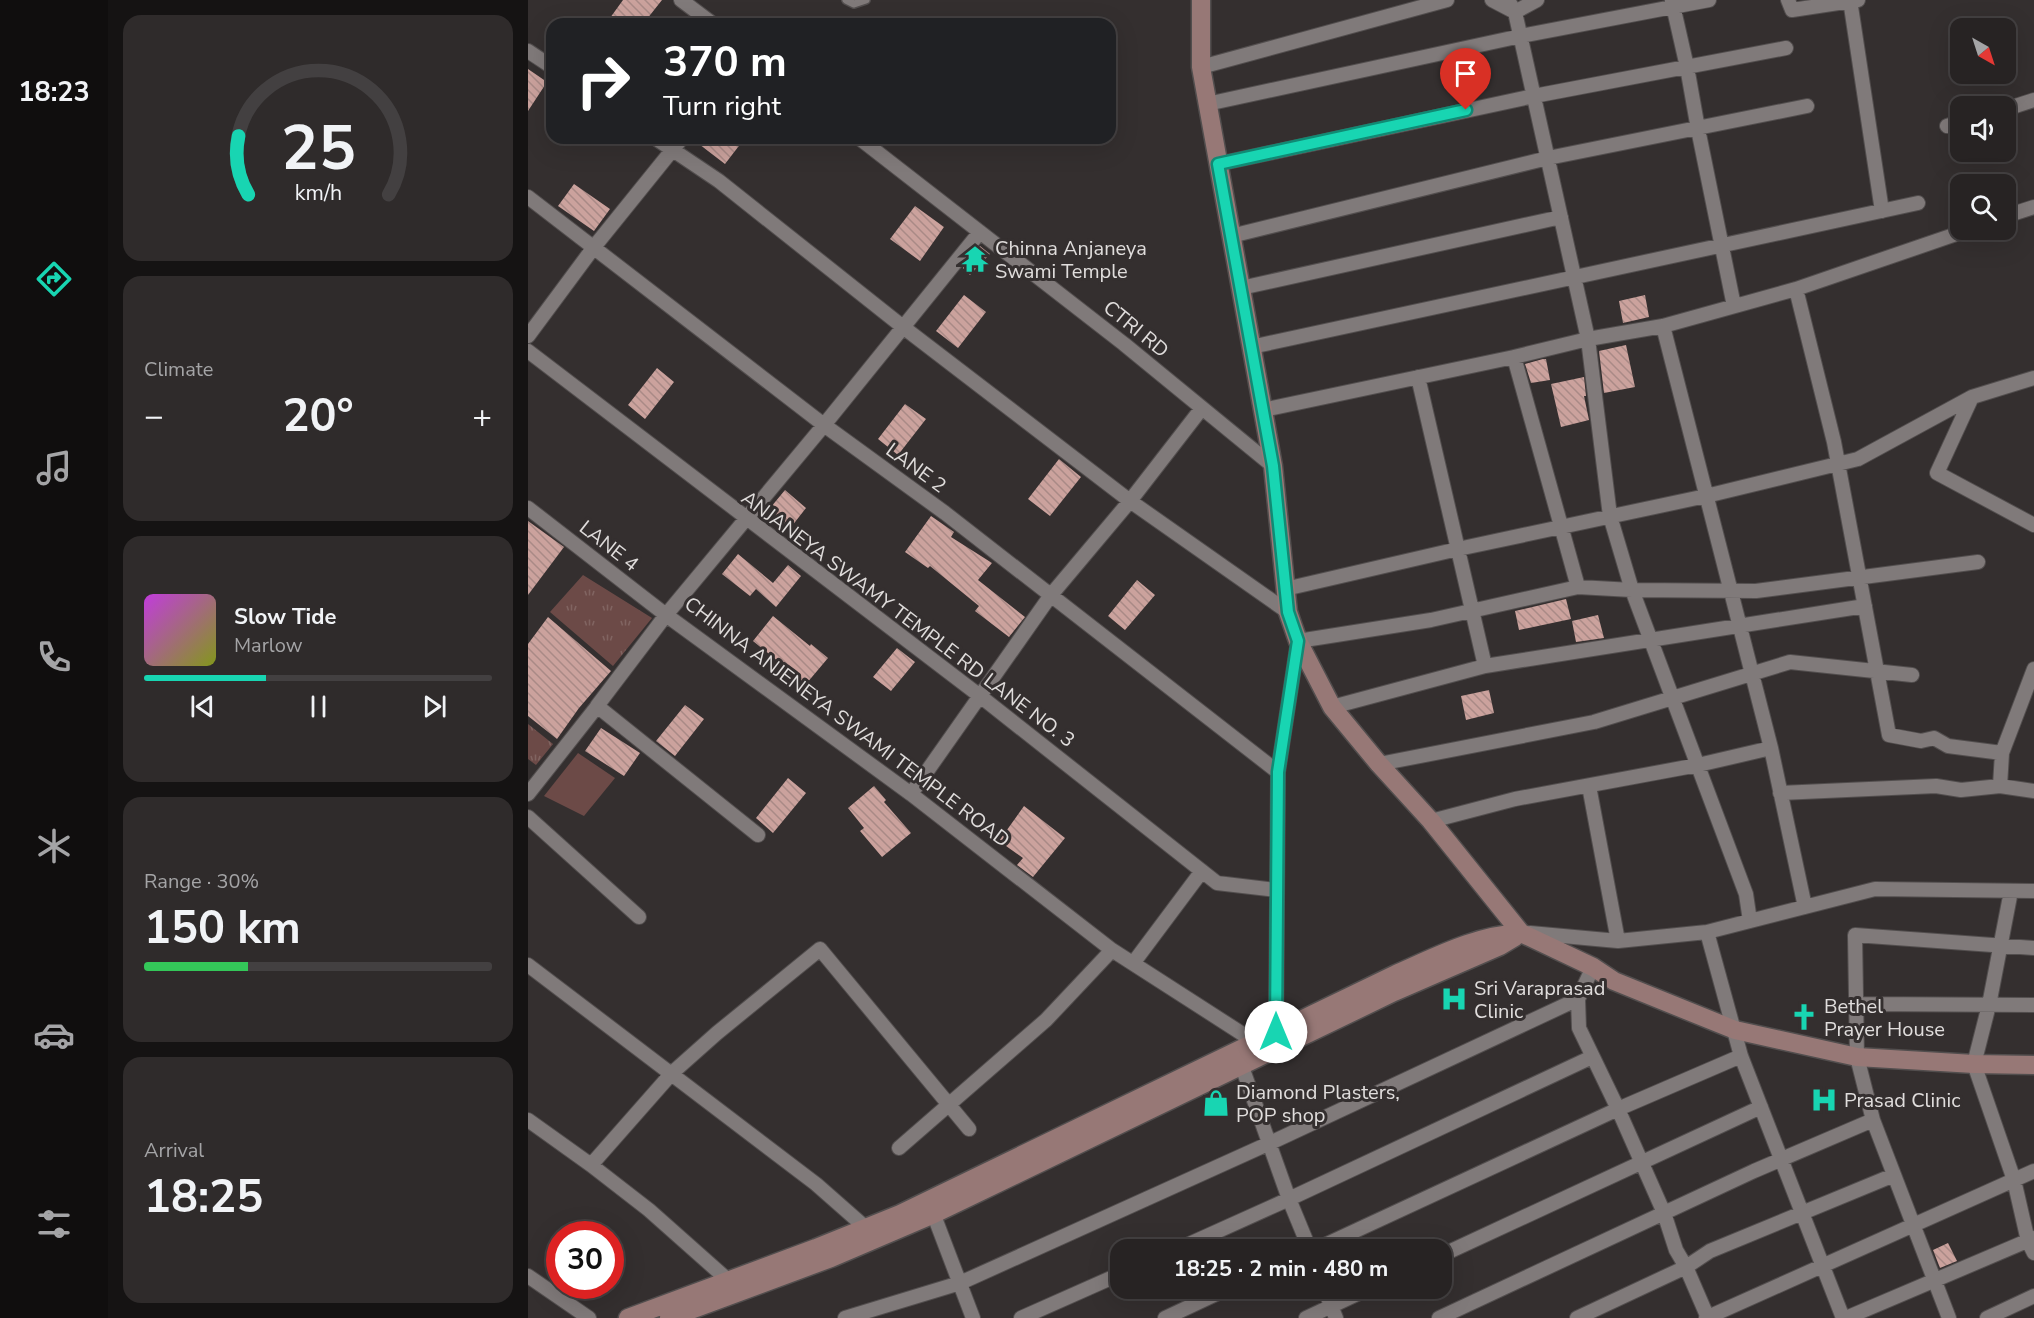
<!DOCTYPE html>
<meta charset="utf-8">
<style>
:root{--surface:#272323;--page:#2f2b2b;--text:#f1f3f6;--muted:#a4a4a6;--line:#434041;--accent:#18d5b2}
body{margin:0;font-family:"Nunito Sans",sans-serif;background:var(--page);color:var(--text);height:100vh;display:flex;flex-direction:column;font-size:22px;white-space:nowrap}
*{box-sizing:border-box;margin:0}
p{font-size:20px;color:var(--muted)}
.icon{flex:none;width:33px;height:33px;fill:none;stroke:currentColor;stroke-width:2;stroke-linecap:round;stroke-linejoin:round}
.map{position:relative;flex:1;overflow:hidden}
.sheet{display:flex;flex-direction:column;gap:15px;padding:15px;background:#151313;width:420px}
.sheet>*{flex:none}
.hud{position:absolute;left:18px;top:18px;width:570px;height:126px;border-radius:18px;box-shadow:0 6px 24px #0002,0 0 0 2px var(--line);background:#202124;color:#fff;overflow:hidden}
.needle{width:39px;rotate:141deg}
.tools{position:absolute;left:1422px;top:18px;display:grid;gap:12px}
.tools a{display:grid;place-items:center;width:66px;height:66px;border-radius:12px;background:var(--surface);box-shadow:0 6px 24px #0002,0 0 0 2px var(--line);font-size:30px}
.speed{position:absolute;left:18px;top:1221px;display:flex;gap:12px;font-size:30px;font-weight:700;text-align:center}
.speed>*{display:grid;place-content:center;width:78px;height:78px;border-radius:50%;background:var(--surface);box-shadow:0 6px 24px #0002,0 0 0 2px var(--line);line-height:1}
.speed .limit{border:9px solid #d22;background:#fff;color:#111}
.pin{position:absolute;display:grid;place-items:center;width:51px;height:51px;color:#fff;margin:-62px -26px;border-radius:50% 50% 50% 0;rotate:-45deg;box-shadow:0 0 6px #0007}
.pin .icon{rotate:45deg}
.me{position:absolute;width:66px;margin:-33px;rotate:0deg;stroke-linejoin:round;filter:drop-shadow(0 0 4px #0008)}
.turn{display:flex;align-items:center;gap:21px;height:126px;padding:0 18px;font-size:27px}
.turn .icon{width:78px;height:78px;stroke-width:2.5}
.turn b{display:block;font-size:42px;line-height:51px}
.big{font-size:45px;font-weight:700;line-height:1.1}
.sheet .widget{flex:1;display:flex;flex-direction:column;justify-content:center;gap:9px;min-width:0;padding:0 21px;border-radius:18px;background:var(--page)}
.sheet .dial{align-items:center;gap:0}
.dial svg{height:156px;overflow:visible;fill:none;stroke:var(--line);stroke-width:7;stroke-linecap:round;text-anchor:middle}
.dial text{fill:var(--text);stroke:none}
.song{display:flex;align-items:center;gap:18px}
.cover{width:72px;height:72px;border-radius:9px;background:linear-gradient(135deg,hsl(290 70% 55%),hsl(70 70% 35%))}
.played{height:6px;border-radius:3px;background:linear-gradient(90deg,var(--accent) 35%,var(--line) 35%)}
.keys{display:flex;justify-content:space-around;direction:ltr}
.heat{display:flex;justify-content:space-between;align-items:center;font-size:33px;direction:ltr}
.charge{height:9px;border-radius:4px;background:linear-gradient(90deg,#34c759 30%,var(--line) 0)}
.trip{position:absolute;left:582px;top:1239px;width:342px;height:60px;border-radius:18px;background:var(--surface);box-shadow:0 6px 24px #0002,0 0 0 2px var(--line);font-weight:700;line-height:60px;text-align:center}
main{display:flex;flex:1;min-height:0}
.tab-bar{display:flex;flex-direction:column;width:108px;justify-content:space-around;align-items:center;background:#100e0e;color:var(--muted)}
.tab-bar .icon{width:42px;height:42px}
.tab-bar .active{color:var(--accent)}
.tab-bar b{font-size:27px;color:var(--text)}
.map>svg:first-child{display:block}
.grass{fill:url(#grass-tufts)}
.pitch{fill:#6c4a47}
.building{fill:url(#building-back-hatch)}
.lines{fill:none;stroke-linecap:round;stroke-linejoin:round}
.lane-casing{stroke:#524e4e;stroke-width:10}
.street-casing{stroke:#524e4e;stroke-width:16}
.secondary-casing{stroke:#524e4e;stroke-width:21}
.lane{stroke:#807a7a;stroke-width:7}
.street{stroke:#807a7a;stroke-width:14}
.secondary{stroke:#977876;stroke-width:18}
.route-casing{stroke:#108a74;stroke-width:15}
.route{stroke:#18d5b2;stroke-width:10}
.labels{text-anchor:middle;dominant-baseline:central;stroke-width:6;stroke-linejoin:round;paint-order:stroke}
.poi-label{font-size:20px;fill:#e0dddc;stroke:#342f2f;text-anchor:start}
.street-label{font-size:20px;fill:#e0dddc;stroke:#342f2f}
</style>
<main>
<nav class="tab-bar">
<b>18:23</b>
<svg class="icon active" aria-label="directions" viewBox="0 0 24 24"><path d="M12 3l9 9-9 9-9-9zM9 14v-3h6M13 9l2 2-2 2"/></svg>
<svg class="icon" aria-label="music" viewBox="0 0 24 24"><path d="M9 18V5l10-2v13"/><circle cx="6" cy="18" r="3"/><circle cx="16" cy="16" r="3"/></svg>
<svg class="icon" aria-label="phone" viewBox="0 0 24 24"><path d="M5 4h4l2 5-3 2q2 4 5 5l2-3 5 2v4C11 20 4 13 5 4z"/></svg>
<svg class="icon" aria-label="climate" viewBox="0 0 24 24"><path d="M12 3v18M4 7l16 10M4 17L20 7"/></svg>
<svg class="icon" aria-label="car" viewBox="0 0 24 24"><path d="M5 17H2v-5l4-1 3-4h7l3 4 3 1v5h-3M9 17h6M6 11h13"/><circle cx="7" cy="17" r="2"/><circle cx="17" cy="17" r="2"/></svg>
<svg class="icon" aria-label="filters" viewBox="0 0 24 24"><path d="M4 7h16M4 17h16"/><circle cx="9" cy="7" r="2"/><circle cx="15" cy="17" r="2"/></svg>
</nav>
<section class="sheet">
<div class="widget dial"><svg viewBox="0 0 100 80">
<path d="M14 69A42 42 0 1 1 86 69"/>
<path d="M14 69A42 42 0 0 1 9 39" stroke="#18d5b2"/>
<text x="50" y="56" font-size="32" font-weight="700">25</text>
<text x="50" y="72" font-size="11">km/h</text>
</svg></div>
<div class="widget"><p>Climate</p>
<div class="heat"><a>−</a><b class="big">20°</b><a>+</a></div>
</div>
<div class="widget">
<div class="song"><i class="cover"></i><div><b>Slow Tide</b><p>Marlow</p></div></div>
<div class="played"></div>
<div class="keys"><svg class="icon" aria-label="previous" viewBox="0 0 24 24"><path d="M18 5L8 12l10 7zM5 5v14"/></svg><svg class="icon" aria-label="pause" viewBox="0 0 24 24"><path d="M8 5v14M16 5v14"/></svg><svg class="icon" aria-label="next" viewBox="0 0 24 24"><path d="M6 5l10 7-10 7zM19 5v14"/></svg></div>
</div>
<div class="widget"><p>Range · 30%</p><b class="big">150 km</b><div class="charge"></div></div>
<div class="widget"><p>Arrival</p><b class="big">18:25</b></div>
</section>
<div class="map">
<svg width="1506" height="1318" viewBox="0 0 1506 1318">
<defs>
<pattern id="grass-tufts" width="24" height="20" patternUnits="userSpaceOnUse" patternTransform="scale(1.5)"><rect width="24" height="20" fill="#6c4a47"/><path d="M3 7l-1-3M5 7V3M7 7l1-3M15 17l-1-3M17 17v-4M19 17l1-3" fill="none" stroke="#816461"/></pattern>
<pattern id="building-back-hatch" width="6" height="6" patternUnits="userSpaceOnUse" patternTransform="scale(1.5)"><rect width="6" height="6" fill="#cba29d"/><path d="M-1 5l2 2M0 0l6 6M5-1l2 2" fill="none" stroke="#a98a86"/></pattern>
</defs>
<rect width="100%" height="100%" fill="#342f2f"/>
<path class="grass" d="M55,575l69,43 -39,48 -63,-54z
M0,724l25,20 -17,21 -8,-6z"/>
<path class="pitch" d="M50,753l37,25 -31,38 -40,-20z"/>
<path class="building" d="M95,0h39l-19,24h-24l-9,-6z
M0,69l19,13 -19,29z
M163,138h54l-20,26z
M46,184l36,25 -16,22 -36,-25z
M387,206l29,21 -24,34 -30,-22z
M452,246l10,8 -20,21 -7,-7z
M436,295l22,17 -28,36 -22,-17z
M1117,295l4,22 -26,6 -4,-22z
M1098,345l9,42 -31,6 -5,-42z
M1015,359h3l4,21 -19,3 -6,-19z
M129,368l17,14 -29,37 -17,-14z
M1056,377l2,19h-2l5,24 -28,7 -10,-43z
M377,404l21,15 -28,36 -20,-16z
M531,459l22,18 -31,39 -22,-17z
M257,490l21,18 -18,23 -22,-18z
M403,516l23,16 -3,5 41,26 -14,17 47,37 -16,20 -34,-26 4,-5 -49,-40 -2,2 -23,-16z
M0,521l36,26 -36,48z
M210,554l35,29 15,-18 13,11 -25,31 -20,-18 -6,7 -28,-22z
M609,580l18,15 -30,35 -17,-14z
M1038,599l5,20 -52,11 -4,-19z
M1070,615l6,23 -28,4 -4,-21z
M245,616l37,30 1,-2 17,14 -27,32 -16,-13 5,-6 -37,-30z
M20,617l63,54 -32,37 -22,31 -29,-23v-72z
M369,648l18,14 -24,29 -18,-14z
M961,690l5,23 -28,7 -5,-24z
M157,705l19,14 -29,37 -19,-15z
M73,728l39,25 -16,23 -39,-25z
M260,778l18,15 -33,40 -17,-15z
M346,786l12,14 -2,2 27,31 -29,24 -22,-26 4,-3 -16,-20z
M496,806l41,32 -32,39 -16,-12 6,-7 -24,-17z
M1420,1243l9,18 -17,7 -7,-18z"/>
<g class="lines">
<defs>
<path id="lane" d="M318,0l8,4 12,-4"/>
<path id="street" d="M153,0l32,24
M964,0l21,11
M980,0l7,12 73,327 22,177 22,74 114,304 4,27
M1260,0l4,10 66,-10
M1322,0l32,211
M1144,1l15,66 11,62 36,177
M987,12l22,-12
M0,51l24,16
M673,67l246,-67
M679,104l314,-68 188,-36
M1478,109l28,-9
M1419,126l13,-4
M127,138l64,43 184,146 227,174 158,111
M331,138l265,206 149,122
M690,164l316,-68 252,-48
M0,197l296,228 121,88 333,259
M1478,216l28,-9
M452,232l-156,193 -158,190 245,179 201,156 143,92
M703,236l317,-78 259,-52
M713,288l320,-71
M1268,289l38,153 55,293 32,6 13,-3 14,8 54,7
M1135,326l108,422 34,159
M0,336l66,-89 88,-109
M723,347l667,-144
M0,351l452,345 237,187 59,7
M986,357l64,230
M890,377l67,289 380,-60
M1444,397l-35,76 97,52
M735,410l251,-53 74,-18 75,-13 133,-37 172,-59
M0,508l138,107 -69,91 161,129
M757,589l173,-40 248,-53 152,-37 114,-62 62,-19
M804,707l153,-41
M851,764l215,-42 196,-60 122,13
M1061,786l29,155
M1472,786l2,-33 32,-84
M1252,793l156,-7 25,4 39,-4 34,5
M0,794l71,-90
M383,794l140,-199 79,-94 72,-93
M0,817l111,100
M903,821l84,-22 183,-34 73,-17
M1483,891l-22,114 -15,59 40,116 14,61 6,12
M1002,933l88,8 89,-9
M606,962l68,-91
M0,965l288,219 50,44
M1065,967l-15,32 1,29 39,81 46,104 12,37 10,17 22,51
M1330,1004l176,1
M748,1032l2,-260 20,-131 133,-21 147,-33 54,3 124,1 222,-29
M713,1064l48,135 21,51
M0,1120l63,45 58,45 80,71
M371,1148l147,-128 66,-70
M63,1165l81,-92 45,-40 103,-84 149,180
M402,1205l43,113
M648,1250l113,-51 303,-142
M786,1250l304,-141 123,-53
M914,1255l319,-148
M0,1276l61,42
M796,1288l12,30
M317,1318l115,-35 310,-140 308,-144
M493,1318l99,-44
M637,1318l64,-30
M778,1318l64,-30
M911,1318l315,-147 119,-51
M1049,1318l109,-51 24,-16 184,-76
M1178,1318l328,-147
M1315,1318l-102,-262 -34,-124 168,-43 159,2
M1318,1318l188,-80
M1421,1318l-76,-198 -16,-63 -2,-122 179,13
M1459,1318l47,-22"/>
<path id="secondary" d="M673,0v67l72,399 15,146 10,29 34,66 47,57 52,57 90,112 72,34 21,14 121,49 122,27 117,7 60,1
M100,1318l188,-70 84,-34 496,-240c41,-18 81,-39 125,-41
M141,1318l162,-60 103,-44 460,-222 106,-46 15,-9"/>
</defs>
<use href="#lane" class="lane-casing"/>
<use href="#street" class="street-casing"/>
<use href="#secondary" class="secondary-casing"/>
<use href="#lane" class="lane"/>
<use href="#street" class="street"/>
<use href="#secondary" class="secondary"/>
</g>
<g class="lines">
<defs>
<path id="route" d="M748,1032l2,-260 20,-131 -10,-29 -15,-146 -55,-302 248,-54"/>
</defs>
<use href="#route" class="route-casing"/>
<use href="#route" class="route"/>
</g>
<defs>
<symbol id="temple-bare" viewBox="-9 -9 18 18"><path d="M0-6L5-2H3V0L6.5 2.5H4V6H1.5V3h-3V6H-4V2.5H-6.5L-3 0V-2H-5Z" fill="#18d5b2" stroke="#342f2f" stroke-width="2.5" paint-order="stroke"/></symbol>
<symbol id="hospital-bare" viewBox="-9 -9 18 18"><path d="M-5-5h3v3.5h4V-5h3V5h-3V1.5h-4V5h-3Z" fill="#18d5b2" stroke="#342f2f" stroke-width="2.5" paint-order="stroke"/></symbol>
<symbol id="church-bare" viewBox="-9 -9 18 18"><path d="M-1.2-6h2.4v3.5h3.3v2.4h-3.3V6h-2.4V-.1h-3.3v-2.4h3.3Z" fill="#18d5b2" stroke="#342f2f" stroke-width="2.5" paint-order="stroke"/></symbol>
<symbol id="shop-bare" viewBox="-9 -9 18 18"><path d="M-5-2.5h2.3a2.7 3.5 0 0 1 5.4 0H5L5.5 6h-11ZM-1.5-2.5h3a1.5 2.3 0 0 0-3 0Z" fill="#18d5b2" stroke="#342f2f" stroke-width="2.5" paint-order="stroke"/></symbol>
</defs>
<g fill-rule="evenodd">
<use href="#temple-bare" x="428" y="240" width="38" height="38"/>
<use href="#hospital-bare" x="907" y="980" width="38" height="38"/>
<use href="#church-bare" x="1257" y="998" width="38" height="38"/>
<use href="#hospital-bare" x="1277" y="1081" width="38" height="38"/>
<use href="#shop-bare" x="669" y="1084" width="38" height="38"/>
</g>
<g class="labels">
<g class="poi-label">
<text x="467" y="248">Chinna Anjaneya<tspan x="467" dy="23">Swami Temple</tspan></text>
<text x="946" y="988">Sri Varaprasad<tspan x="946" dy="23">Clinic</tspan></text>
<text x="1296" y="1006">Bethel<tspan x="1296" dy="23">Prayer House</tspan></text>
<text x="708" y="1092">Diamond Plasters,<tspan x="708" dy="23">POP shop</tspan></text>
<text x="1316" y="1100">Prasad Clinic</text>
</g>
<g class="street-label">
<text transform="translate(608 329) rotate(39)">CTRI RD</text>
<text transform="translate(388 468) rotate(36)">LANE 2</text>
<text transform="translate(81 546) rotate(38)">LANE 4</text>
<text transform="translate(380 619) rotate(37)">ANJANEYA SWAMY TEMPLE RD LANE NO. 3</text>
<text transform="translate(319 722) rotate(37)">CHINNA ANJENEYA SWAMI TEMPLE ROAD</text>
</g>
</g>
</svg>
<div class="tools">
<a><svg class="needle" viewBox="-14 -14 28 28"><path d="M0-13l5 13h-10z" fill="#e53935"/><path d="M0 13l5-13h-10z" fill="#a4a4a6"/></svg></a>
<a><svg class="icon" aria-label="sound" viewBox="0 0 24 24"><path d="M4 9h4l5-4v14l-5-4H4zM17 9q2 3 0 6"/></svg></a>
<a><svg class="icon" aria-label="search" viewBox="0 0 24 24"><circle cx="10" cy="10" r="6"/><path d="M15 15l6 6"/></svg></a>
</div>
<div class="speed"><div class="limit">30</div></div>
<div class="pin" style="left:938px;top:110px;background:#d93025"><svg class="icon" aria-label="arrive" viewBox="0 0 24 24"><path d="M6 21V4h12l-3 4 3 4H6"/></svg></div>
<svg class="me" style="left:748px;top:1032px" viewBox="-20 -20 40 40"><circle r="19" fill="#fff"/><path d="M0-13L10 11 0 6-10 11z" fill="#18d5b2"/></svg>
<div class="trip">18:25 · 2 min · 480 m</div>
<div class="hud">
<div class="turn"><svg class="icon" aria-label="right" viewBox="0 0 24 24"><path d="M7 20v-9h11M14 6l5 5-5 5"/></svg><div><b>370 m</b>Turn right</div></div>
</div>
</div>
</main>
